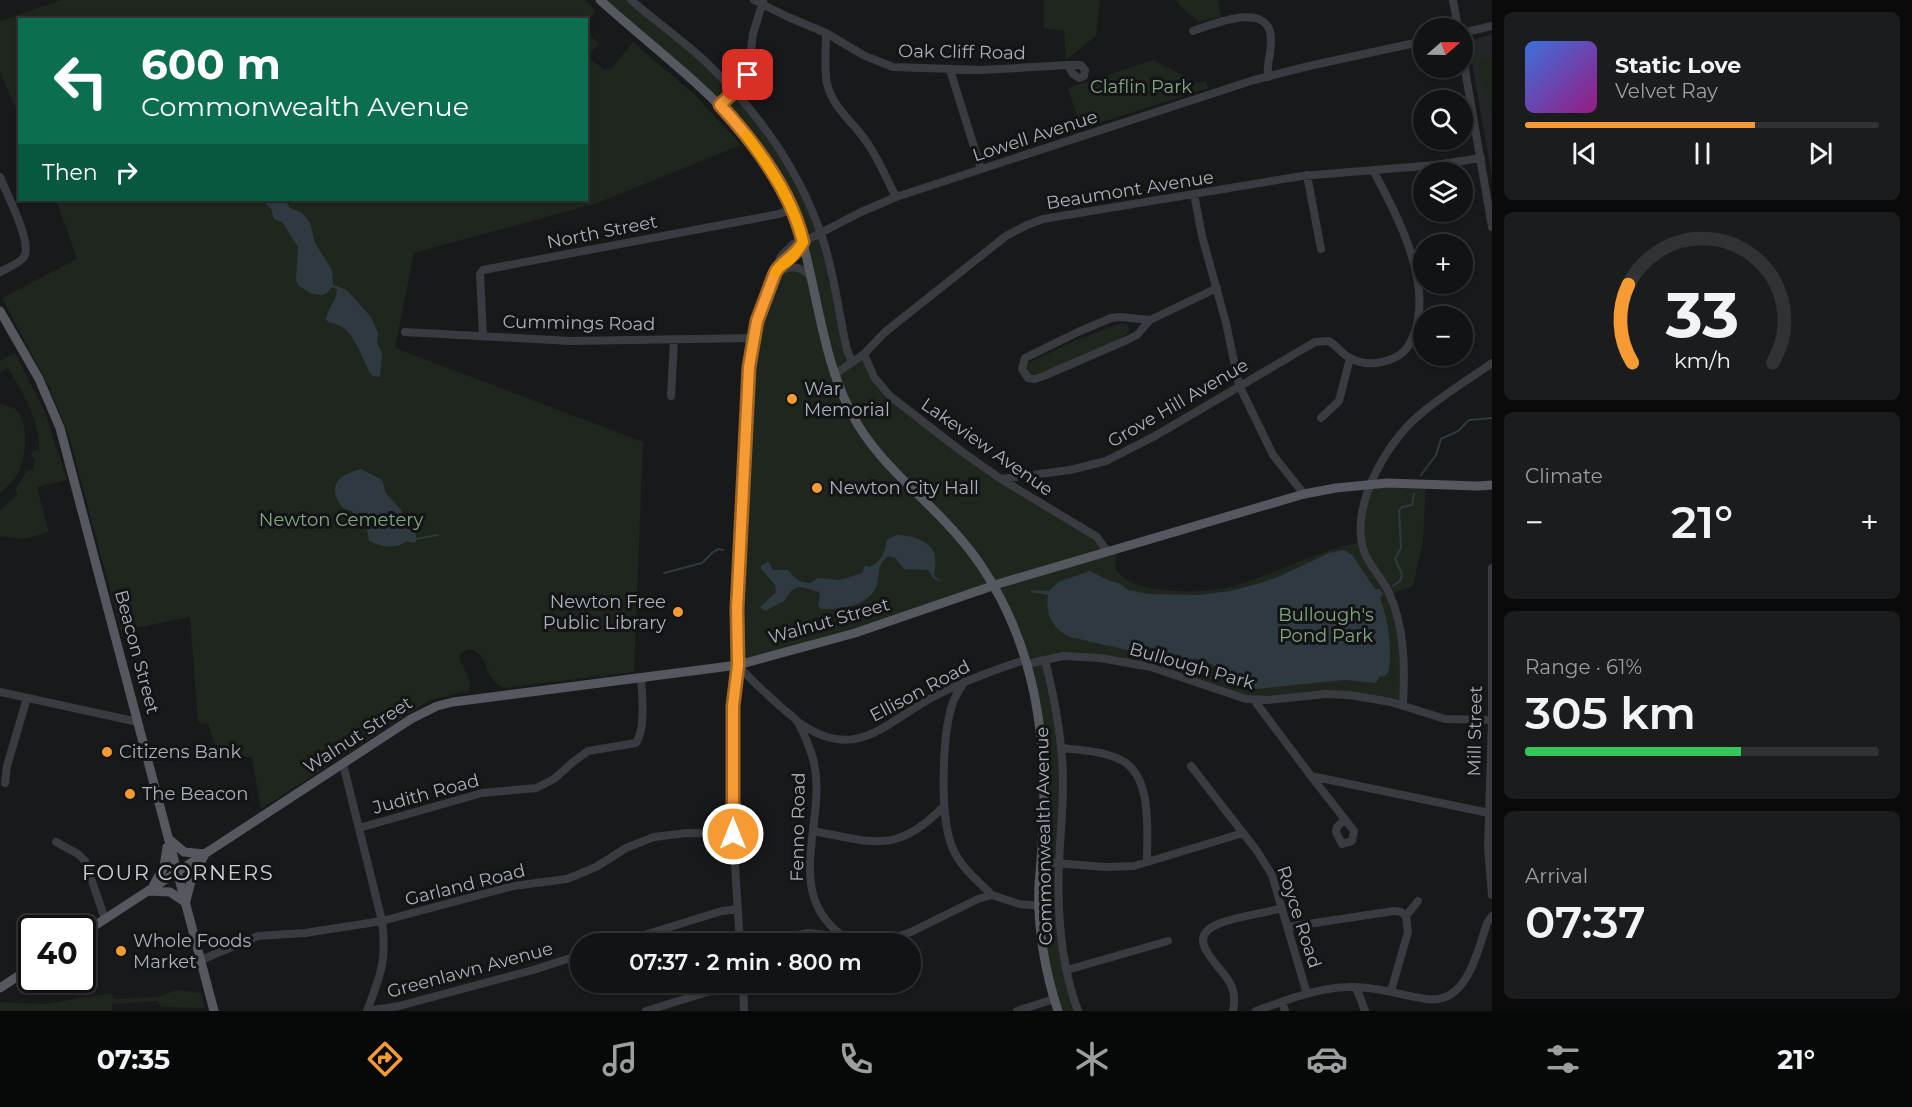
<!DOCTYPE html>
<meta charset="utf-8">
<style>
:root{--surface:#121314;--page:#1b1c1d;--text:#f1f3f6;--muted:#9c9ea0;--line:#313234;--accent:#f69b34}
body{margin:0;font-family:Montserrat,sans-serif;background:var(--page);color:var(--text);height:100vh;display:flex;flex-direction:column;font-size:22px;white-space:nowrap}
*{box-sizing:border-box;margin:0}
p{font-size:20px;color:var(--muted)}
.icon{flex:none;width:33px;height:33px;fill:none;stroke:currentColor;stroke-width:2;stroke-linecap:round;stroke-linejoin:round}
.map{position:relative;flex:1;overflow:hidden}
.details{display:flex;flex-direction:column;gap:12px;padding:12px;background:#0a0a0b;width:420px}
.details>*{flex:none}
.hud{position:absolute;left:18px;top:18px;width:570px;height:183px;border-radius:0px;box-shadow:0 2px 4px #0004,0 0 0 2px var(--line);background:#0b6e4f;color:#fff;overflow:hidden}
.needle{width:39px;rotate:70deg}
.fabs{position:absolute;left:1413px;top:18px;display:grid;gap:12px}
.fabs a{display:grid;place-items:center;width:60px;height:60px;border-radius:50%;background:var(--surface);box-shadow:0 2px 4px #0004,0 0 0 2px var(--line);font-size:30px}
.speed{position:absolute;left:18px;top:915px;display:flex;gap:12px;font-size:30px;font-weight:700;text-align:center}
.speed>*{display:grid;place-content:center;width:78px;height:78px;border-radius:50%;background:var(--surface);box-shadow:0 2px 4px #0004,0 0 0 2px var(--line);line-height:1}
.speed .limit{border:3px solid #111;border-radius:9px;background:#fff;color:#111}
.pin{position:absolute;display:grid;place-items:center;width:51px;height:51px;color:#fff;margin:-26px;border-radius:12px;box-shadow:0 3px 9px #0006}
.me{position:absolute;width:66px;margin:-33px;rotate:0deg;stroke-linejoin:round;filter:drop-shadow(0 0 4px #0008)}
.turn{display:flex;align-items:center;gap:21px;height:126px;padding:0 24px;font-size:27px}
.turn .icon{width:78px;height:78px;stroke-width:2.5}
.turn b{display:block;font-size:42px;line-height:51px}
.then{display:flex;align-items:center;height:57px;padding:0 24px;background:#0003;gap:12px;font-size:22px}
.big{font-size:45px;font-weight:600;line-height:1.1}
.details .widget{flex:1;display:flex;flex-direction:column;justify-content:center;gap:9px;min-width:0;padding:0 21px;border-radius:9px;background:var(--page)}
.details .dial{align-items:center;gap:0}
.dial svg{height:156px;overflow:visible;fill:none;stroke:var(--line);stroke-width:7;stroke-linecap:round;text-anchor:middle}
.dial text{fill:var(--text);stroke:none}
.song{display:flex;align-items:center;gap:18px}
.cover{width:72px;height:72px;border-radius:9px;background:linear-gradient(135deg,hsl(220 70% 55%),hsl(310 70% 35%))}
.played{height:6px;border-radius:3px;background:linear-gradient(90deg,var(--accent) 65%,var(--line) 65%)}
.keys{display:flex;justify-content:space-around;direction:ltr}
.heat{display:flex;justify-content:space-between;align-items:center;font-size:33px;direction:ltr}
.charge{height:9px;border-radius:4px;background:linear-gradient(90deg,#34c759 61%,var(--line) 0)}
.trip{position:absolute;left:570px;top:933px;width:351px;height:60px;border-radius:30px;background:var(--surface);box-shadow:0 2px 4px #0004,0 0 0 2px var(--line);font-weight:600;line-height:60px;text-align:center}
.tab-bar{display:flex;height:96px;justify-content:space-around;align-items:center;background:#070808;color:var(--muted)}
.tab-bar .icon{width:42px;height:42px}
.tab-bar .selected{color:var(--accent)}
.tab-bar b{font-size:27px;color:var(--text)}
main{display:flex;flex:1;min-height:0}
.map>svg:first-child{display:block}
.built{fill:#242528}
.green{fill:#1e261e}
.water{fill:#2e3a3f}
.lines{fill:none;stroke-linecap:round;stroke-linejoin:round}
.stream{stroke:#2e3a3f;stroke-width:2}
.minor{stroke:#393b40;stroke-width:8}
.major{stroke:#55585f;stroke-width:9}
.route-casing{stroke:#a06522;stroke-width:15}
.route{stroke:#f69b34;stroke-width:10}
.slow{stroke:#f59e0b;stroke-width:10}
.poi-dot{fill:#f69b34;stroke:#131416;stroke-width:2}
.labels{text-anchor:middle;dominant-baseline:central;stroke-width:6;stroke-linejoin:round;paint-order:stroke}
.street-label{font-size:18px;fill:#aab1ba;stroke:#131416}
.park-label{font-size:18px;fill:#84a681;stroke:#131416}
.poi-label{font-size:18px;fill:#aab1ba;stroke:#131416;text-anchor:start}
.quarter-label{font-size:21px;letter-spacing:1.5px;fill:#cbd0d6;stroke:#131416}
</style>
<main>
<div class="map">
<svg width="1492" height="1011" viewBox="0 0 1492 1011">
<rect width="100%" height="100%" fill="#18191b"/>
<path class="built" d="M1492,34v143l-23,-131 3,-6z"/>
<path class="green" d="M62,0h523l11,11 -9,11 -1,-2h-566l-1,95 -19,-43v-51z
M600,0h31l40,33 83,80 58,95 39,154 13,-8 18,33 79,64 136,86 10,13 9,-2c2,8 -2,14 0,22 10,13 26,17 41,19 28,4 60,3 87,-6 40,-13 77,-34 118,-41l-1,-16 10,-42h55l-3,57 -10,45 -23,9 8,27 5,83 -50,-10 -91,5 -75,-22 -87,-20 -55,2 17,88 -2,173 18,90h-20l-18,-105 4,-106 -13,-117 -37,-98 -139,48 -117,32 15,-327 22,-65 7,-4 25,3 -13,-55 -47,-80z
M1044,0h56l-4,36 -30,24 -2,-29 -20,-3z
M1176,0h42l3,17 -22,5 -18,-15z
M587,33l12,11 -11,13 16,13 8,-2 21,-26 62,53 46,50 -146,59 -181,49 -19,95 248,94 -9,230 -130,16c-21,-8 -15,-36 -35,-39l-7,4 -3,5 11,23 -1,10 -39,9 -169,109 -9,-51c-29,-6 -37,-2 -43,-34l-11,-1 -8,-106 -69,14 -53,-198 -19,-46 -47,-89 75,-39 -21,-59h530z
M1492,56v57l-14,-48 3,-6z
M1153,60l45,23 8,-2 2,7 -127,41 -13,-41z
M1121,323l7,2 1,6c-11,14 -79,41 -98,44l-5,-5 2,-7 46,-22z
M15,353l30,59 22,68 -30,7 12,45 -25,7 -24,-3v-26l18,-16 -3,-5 13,-19h5l2,-11 -5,-3 3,-5 6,-1c1,-30 -16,-57 -31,-82l-8,4v-11z
M0,404c4,1 10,2 14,4 16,12 12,48 5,63 -5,9 -12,16 -19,22z
M177,990l24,3 4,15 -44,-1 -4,-6 -45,3v7h-112v-9l45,2 66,-11 3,6 43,-2z"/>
<path class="water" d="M267,200h18l5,8 12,5 8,10 5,20 17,27 1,15 14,5 24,27 7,16 -1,10 5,10 -2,24 -7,-1 -3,-3c-9,-17 -18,-49 -40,-50l-4,-3c1,-11 11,-20 11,-31l-5,-2 -6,7 -5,1 -11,-2 -12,-8 -2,-5 2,-33 -16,-25 -8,-3 -3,-10 -5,-5z
M361,469l21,11 4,13 15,17 10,21 5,3v7l-2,2 -7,-2c-11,9 -26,6 -38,0l-2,-12 -12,-9 -3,-9c-8,-1 -11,-4 -15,-12 -8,-18 8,-26 24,-30z
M896,535c13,0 37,5 39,22 1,6 0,13 -1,19l8,5 -8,-2 -6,-9 -24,-1 -9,-11 -6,-2c-12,8 -9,16 -12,28 -6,22 -37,26 -56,25l-3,-3 2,-9 -1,-5 -17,-5 -6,1 -5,3 -7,10 -19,10 -5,-4 16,-15 -1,-7 -14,-16v-4l8,-3 4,8h15c7,9 12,13 23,13l6,-5 23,2 22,-7 3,-8 4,2c12,-4 16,-15 18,-27z
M1344,550l8,5 23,34h5l3,5 -3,4c8,21 13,54 8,75l-5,4 -3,-1 -4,7 -30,-3 -23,2 -67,7 -30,-9 -8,-12 -16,-9h-26l-36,-6 -70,-16c-18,-8 -25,-23 -22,-42l-17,-3v-2l18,1 9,-9 32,-11 20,10 9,2 9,7 20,4 52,1 30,-4 27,-7 21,-7 51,-24z"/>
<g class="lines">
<path class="stream" d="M1421,475l15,-20 5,-16 17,-8 11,-11 23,-2
M417,539l20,-4
M664,573l38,-10 11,-11 6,-3 4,1
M1393,586l7,-5 2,-7 -7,-15 6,-11 -2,-37 3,-4 10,-2 2,-11"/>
<path class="minor" d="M631,0c25,22 53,41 77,64 53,51 94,109 116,179 11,35 15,72 23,107l5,12
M754,0l34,17 38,16 39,23 28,11 89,3 86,-5 5,9 6,4 5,-2 1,-6 -4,-5h-13
M1453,0l5,28
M1193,31c21,-7 77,-31 78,8 1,13 -5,25 -3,38
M826,33c0,16 -2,35 1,51 7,26 27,38 41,60 11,16 19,36 28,53
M1462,33l30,-7
M1462,52l30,175
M950,70l31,99
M720,105l22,-21 6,-9 5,-41 10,-33
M1307,175l14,74
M0,177c6,16 33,66 24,80 -5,7 -17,11 -24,15
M1194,194l8,42 24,87 13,62 34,70 31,39
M778,267c11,-6 19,-14 25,-25
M775,273c13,-7 25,-9 36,4
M1150,320l-13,15 -10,5 -81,35 -11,4 -7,-1 -6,-9 3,-11 53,-26 33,-14 9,-1 30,3 67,-32
M405,332l166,9 182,-3
M483,335l-3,-61 3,-4 296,-56 12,-5
M864,354l10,23 16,19 71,55 40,28 96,58 10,14
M834,375l30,-21 21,-22 121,-96 21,-11 16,-6 259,-43 134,-11 45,-7
M671,396l3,-56
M1321,418l18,-17 11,-43
M1001,479l69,-9 36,-9 49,-25 160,-94 14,-1c8,5 13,13 21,17 14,8 31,6 44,0 10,-4 14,-11 18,-19 24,-52 -15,-124 -39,-169
M1492,568v152l-4,128 4,47
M1045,660c10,40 18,80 18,123 0,27 -3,55 -4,82 -2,49 2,100 19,146
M1027,664l36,-8 37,2 51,9 95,32 22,1 58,-6 23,1 42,7 54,17 47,1
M738,665c12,15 27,27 42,41 5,5 13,10 17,15 6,9 11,23 15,34 19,62 -32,133 29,180
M964,682c-4,7 -8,13 -11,20 -11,32 -14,116 0,147 9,20 24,31 39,46
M0,692l138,30
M1254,700l57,76 178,37
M1403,705c2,-37 2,-77 -14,-112 -6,-14 -18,-25 -24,-39 -17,-45 20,-109 53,-138 23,-20 50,-36 74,-53
M798,722c59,42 87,0 137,-26 29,-15 59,-26 90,-36
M1062,748c18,2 41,3 59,12 32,16 26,72 26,102
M343,764l39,157c5,41 -1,52 -15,90
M1191,766l66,85 15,24 35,119
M1311,776l43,55 -2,10 -10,3 -6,-12 1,-5 7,-7
M5,783l2,-17 20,-68
M359,828l123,-35 54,-5 18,-9 19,-17 15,-11 48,-8c10,-15 6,-48 5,-66
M813,831c60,11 84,24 131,-25
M56,842l22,12 7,7 20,58
M1041,862l65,5 28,-1 109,-33
M1406,916l12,-15
M1288,927l106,-16 7,1 5,4 2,16 -17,59
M615,944l107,-33 16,-2
M740,944l-7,-110v-128l5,-41 -1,-56 12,-242 8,-46 24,-65 12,-12 10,-2 58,-30 35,-15 358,-117 55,-14 115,-25
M767,944l11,-5 30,-6 64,7 22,-2 17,-6 67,-33 14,-4 27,9 21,2
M201,960l57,-24 47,-3 77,-12 131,-35 54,-7 29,-12 30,-19 28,-11 33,-4 46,1
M1067,970l101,-29
M743,984l1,27
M1356,987l9,24
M1282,1002l3,9
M368,1011l31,-5 134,-36 47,-15
M646,1011l61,-19 36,-5
M1017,1011l37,-12
M1233,1011c2,-10 2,-19 -3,-28 -9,-18 -48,-44 -12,-59 20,-8 43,-10 64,-16
M1256,1011c31,-11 65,-25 98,-24 26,0 48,9 73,12 40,6 51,-49 60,-76l5,-7"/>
<path class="major" d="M600,0c77,70 171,129 201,236 18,63 22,131 57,189 27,44 68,73 101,112 31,35 55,82 68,128 13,45 17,92 17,138 0,28 -3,55 -5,82 -2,41 6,87 19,126
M0,311l39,68 21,49 154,583
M170,840l14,12 21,2
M154,884l10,-17 3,-20
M149,891l21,1 15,10
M186,901l6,-24 12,-21
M82,934l329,-215 26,-13 16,-4 285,-37 117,-32 146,-50 303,-89 32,-6 51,-5 91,3 14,-1
M0,988l32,-21"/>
</g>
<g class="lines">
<defs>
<path id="route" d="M733,834v-128l5,-41 -1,-56 12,-242 8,-46 18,-48c5,-11 20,-16 28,-31 -12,-52 -48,-99 -83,-137l22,-21 6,-9"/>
</defs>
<use href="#route" class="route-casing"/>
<use href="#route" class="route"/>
<path class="slow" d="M747,136c23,32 47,67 56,106 -4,7 -9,15 -16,20 -6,4 -8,4 -11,10"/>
</g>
<g class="poi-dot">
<circle cx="792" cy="399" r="6"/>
<circle cx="817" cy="488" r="6"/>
<circle cx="678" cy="612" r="6"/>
<circle cx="107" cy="752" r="6"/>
<circle cx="130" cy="794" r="6"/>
<circle cx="121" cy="951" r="6"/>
</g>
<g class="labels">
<g class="street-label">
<text transform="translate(962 52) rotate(1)">Oak Cliff Road</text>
<text transform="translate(1035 136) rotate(-18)">Lowell Avenue</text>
<text transform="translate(1130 190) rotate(-9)">Beaumont Avenue</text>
<text transform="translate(602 232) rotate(-11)">North Street</text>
<text transform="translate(579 323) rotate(1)">Cummings Road</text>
<text transform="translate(1178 403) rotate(-30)">Grove Hill Avenue</text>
<text transform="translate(987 447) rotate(35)">Lakeview Avenue</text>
<text transform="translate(829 621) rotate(-16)">Walnut Street</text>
<text transform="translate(137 652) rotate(75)">Beacon Street</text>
<text transform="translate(1192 666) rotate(16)">Bullough Park</text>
<text transform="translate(920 691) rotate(-28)">Ellison Road</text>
<text transform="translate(1475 731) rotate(-89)">Mill Street</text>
<text transform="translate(358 735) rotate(-33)">Walnut Street</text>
<text transform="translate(426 794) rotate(-15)">Judith Road</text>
<text transform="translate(798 827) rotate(-89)">Fenno Road</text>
<text transform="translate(1044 836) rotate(-91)">Commonwealth Avenue</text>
<text transform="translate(465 885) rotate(-14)">Garland Road</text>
<text transform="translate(1299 917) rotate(72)">Royce Road</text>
<text transform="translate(470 970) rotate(-15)">Greenlawn Avenue</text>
</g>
<g class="park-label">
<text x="1141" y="87">Claflin Park</text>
<text x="341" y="520">Newton Cemetery</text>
<text x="1326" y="615">Bullough's<tspan x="1326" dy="21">Pond Park</tspan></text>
</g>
<g class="poi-label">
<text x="804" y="389">War<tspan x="804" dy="21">Memorial</tspan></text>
<text x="829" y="488">Newton City Hall</text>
<text x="666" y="602" text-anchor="end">Newton Free<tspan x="666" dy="21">Public Library</tspan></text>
<text x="119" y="752">Citizens Bank</text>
<text x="142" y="794">The Beacon</text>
<text x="133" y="941">Whole Foods<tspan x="133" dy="21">Market</tspan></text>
</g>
<g class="quarter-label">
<text x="178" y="872">FOUR CORNERS</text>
</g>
</g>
</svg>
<div class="fabs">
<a><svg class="needle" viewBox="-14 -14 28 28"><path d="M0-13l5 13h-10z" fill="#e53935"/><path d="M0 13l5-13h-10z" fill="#9c9ea0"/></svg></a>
<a><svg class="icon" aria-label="search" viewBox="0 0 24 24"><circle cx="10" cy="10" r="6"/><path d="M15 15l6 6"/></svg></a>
<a><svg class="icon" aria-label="layers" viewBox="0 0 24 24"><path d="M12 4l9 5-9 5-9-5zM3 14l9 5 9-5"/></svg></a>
<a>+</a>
<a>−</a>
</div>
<div class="speed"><div class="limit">40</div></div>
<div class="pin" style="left:748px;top:75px;background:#d93025"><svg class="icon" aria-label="arrive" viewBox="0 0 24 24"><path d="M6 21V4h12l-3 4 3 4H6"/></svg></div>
<svg class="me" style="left:733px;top:834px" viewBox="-20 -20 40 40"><circle r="17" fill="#f69b34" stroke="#fff" stroke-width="3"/><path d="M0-11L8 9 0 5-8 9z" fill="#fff"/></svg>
<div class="trip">07:37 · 2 min · 800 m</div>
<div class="hud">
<div class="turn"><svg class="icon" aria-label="left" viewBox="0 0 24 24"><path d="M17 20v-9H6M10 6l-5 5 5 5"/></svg><div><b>600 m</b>Commonwealth Avenue</div></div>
<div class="then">Then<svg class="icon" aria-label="right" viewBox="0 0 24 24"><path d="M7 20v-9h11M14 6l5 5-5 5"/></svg></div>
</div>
</div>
<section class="details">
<div class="widget">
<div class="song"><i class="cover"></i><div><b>Static Love</b><p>Velvet Ray</p></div></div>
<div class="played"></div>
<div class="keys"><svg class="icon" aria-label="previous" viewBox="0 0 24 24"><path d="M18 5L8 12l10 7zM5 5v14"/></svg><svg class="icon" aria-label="pause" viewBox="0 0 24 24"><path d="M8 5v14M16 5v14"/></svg><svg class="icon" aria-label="next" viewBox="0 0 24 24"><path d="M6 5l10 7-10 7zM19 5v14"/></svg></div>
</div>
<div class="widget dial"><svg viewBox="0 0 100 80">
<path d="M14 69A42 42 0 1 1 86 69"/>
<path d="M14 69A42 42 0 0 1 12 29" stroke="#f69b34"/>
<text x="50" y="56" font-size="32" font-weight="700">33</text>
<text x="50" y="72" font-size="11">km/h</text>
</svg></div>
<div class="widget"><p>Climate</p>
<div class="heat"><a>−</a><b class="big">21°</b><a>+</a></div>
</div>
<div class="widget"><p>Range · 61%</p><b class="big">305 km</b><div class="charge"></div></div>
<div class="widget"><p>Arrival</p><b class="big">07:37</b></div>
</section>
</main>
<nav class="tab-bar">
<b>07:35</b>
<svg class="icon selected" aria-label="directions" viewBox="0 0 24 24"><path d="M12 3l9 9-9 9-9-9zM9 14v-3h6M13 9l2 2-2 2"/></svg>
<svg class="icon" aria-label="music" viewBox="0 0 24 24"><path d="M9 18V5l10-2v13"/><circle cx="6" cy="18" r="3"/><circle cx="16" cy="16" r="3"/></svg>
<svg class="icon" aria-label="phone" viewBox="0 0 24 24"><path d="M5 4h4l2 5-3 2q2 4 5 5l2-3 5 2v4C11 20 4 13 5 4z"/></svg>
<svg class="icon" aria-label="climate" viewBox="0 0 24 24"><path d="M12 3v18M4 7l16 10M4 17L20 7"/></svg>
<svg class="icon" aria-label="car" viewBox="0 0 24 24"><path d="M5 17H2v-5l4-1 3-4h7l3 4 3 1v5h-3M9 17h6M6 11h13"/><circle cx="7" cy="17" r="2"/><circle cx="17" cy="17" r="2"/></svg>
<svg class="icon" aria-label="filters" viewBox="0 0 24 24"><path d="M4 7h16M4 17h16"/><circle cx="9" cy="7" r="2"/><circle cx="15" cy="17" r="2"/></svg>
<b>21°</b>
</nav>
